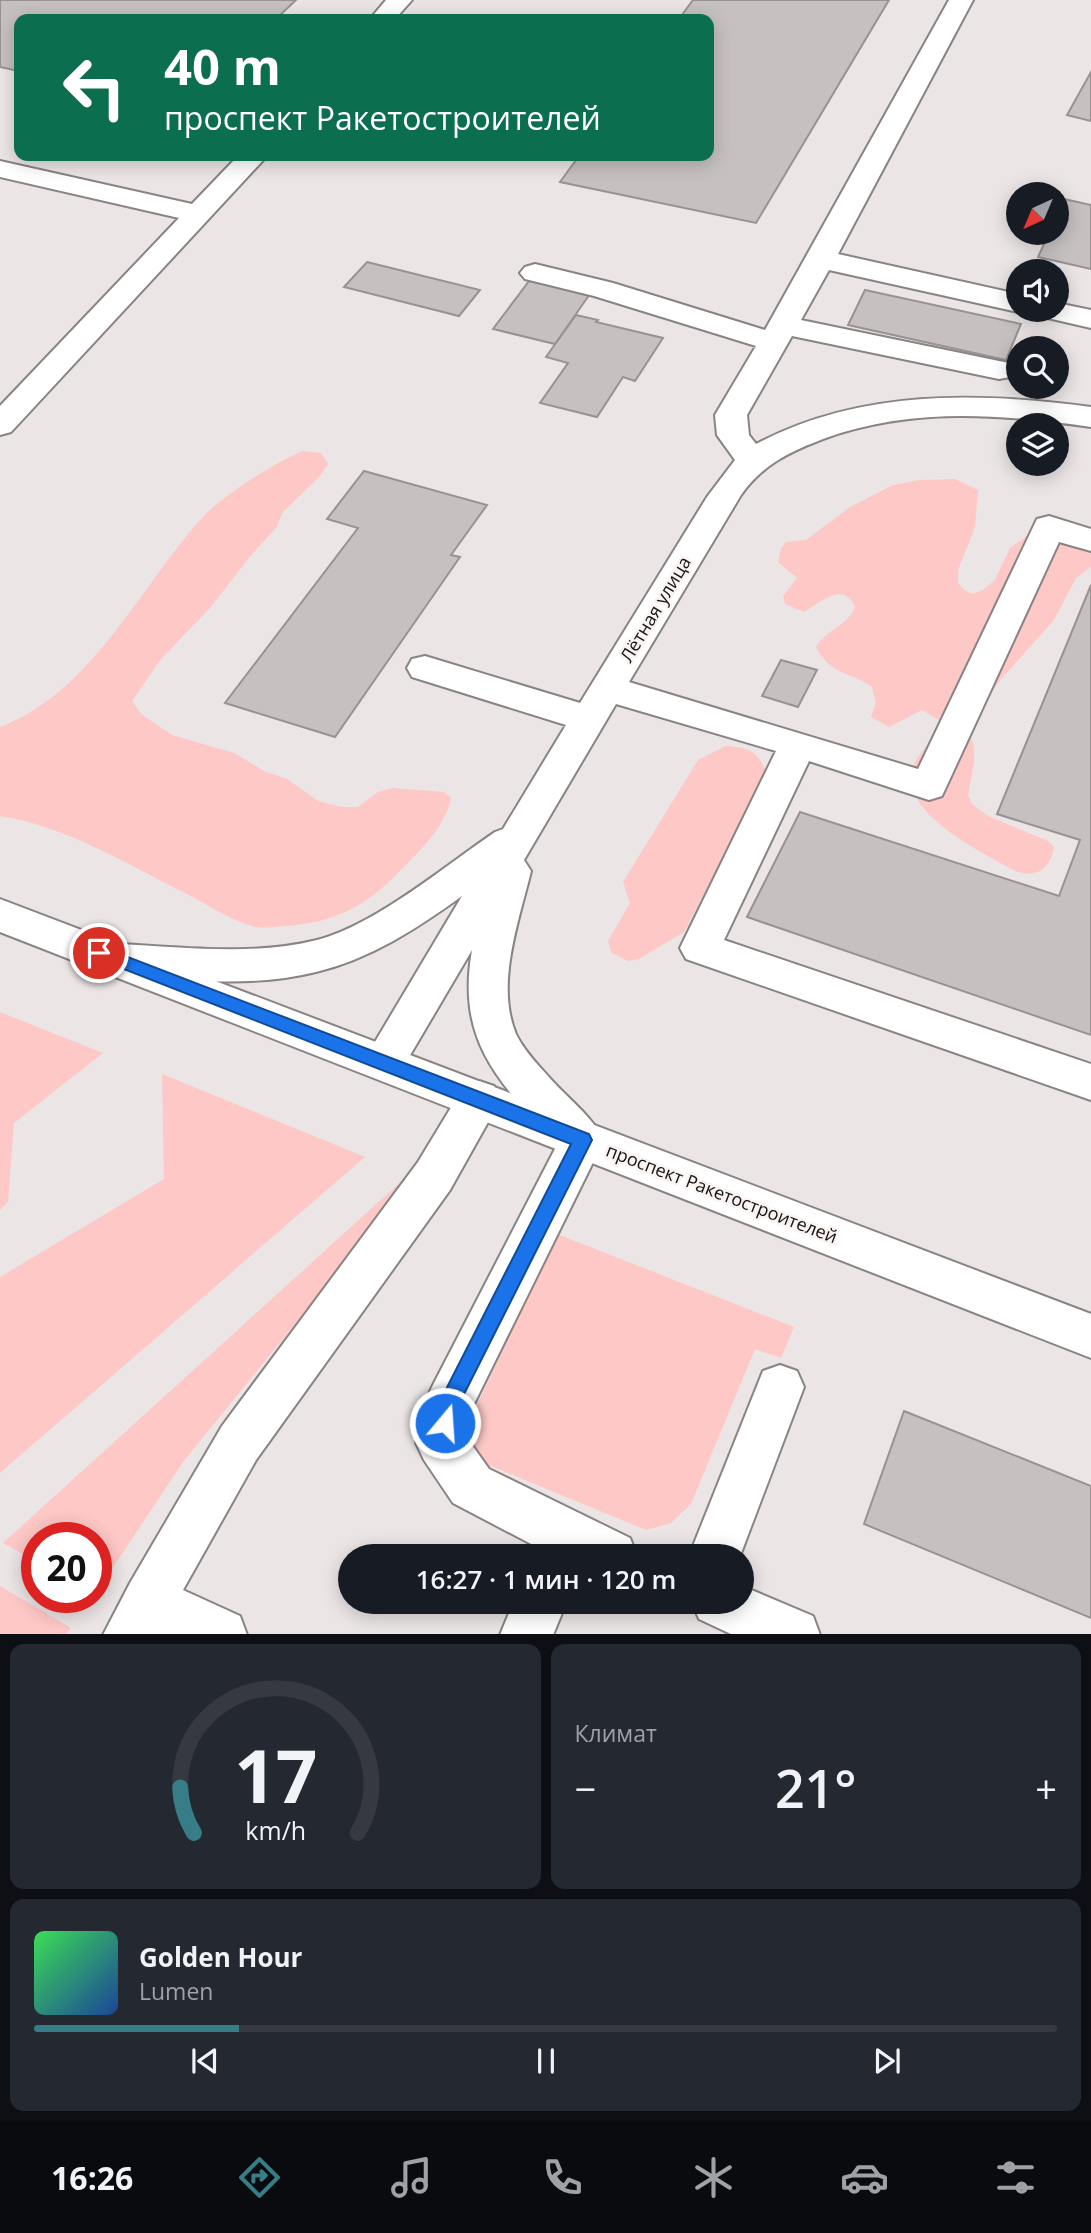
<!DOCTYPE html>
<html lang="ru">
<meta charset="utf-8">
<style>
:root{--surface:#171b24;--page:#242831;--text:#f1f3f6;--muted:#9ea1a6;--line:#363941;--accent:#367d87}
body{margin:0;font-family:"Open Sans",sans-serif;background:var(--page);color:var(--text);height:100vh;display:flex;flex-direction:column;font-size:26px;white-space:nowrap}
*{box-sizing:border-box;margin:0}
p{font-size:23px;color:var(--muted)}
.icon{flex:none;width:38px;height:38px;fill:none;stroke:currentColor;stroke-width:2;stroke-linecap:round;stroke-linejoin:round}
.map{position:relative;height:1634px;overflow:hidden}
.panel{display:flex;flex-direction:column;gap:10px;padding:10px;background:#0d0f14;flex:1}
.panel>*{flex:none}
.banner{position:absolute;left:14px;top:14px;width:700px;height:147px;border-radius:14px;box-shadow:0 4px 18px #0003;background:#0b6e4f;color:#fff;overflow:hidden}
.needle{width:46px;rotate:224deg}
.controls{position:absolute;left:1006px;top:182px;display:grid;gap:14px}
.controls a{display:grid;place-items:center;width:63px;height:63px;border-radius:50%;background:var(--surface);box-shadow:0 4px 18px #0003;font-size:35px}
.speed{position:absolute;left:21px;top:1522px;display:flex;gap:14px;font-size:35px;font-weight:700;text-align:center}
.speed>*{display:grid;place-content:center;width:91px;height:91px;border-radius:50%;background:var(--surface);box-shadow:0 4px 18px #0003;line-height:1}
.speed .limit{border:10px solid #d22;background:#fff;color:#111}
.pin{position:absolute;display:grid;place-items:center;width:60px;height:60px;color:#fff;margin:-30px;border:4px solid #fff;border-radius:50%;box-shadow:0 2px 7px #0007}
.me{position:absolute;width:77px;margin:-38px;rotate:18deg;stroke-linejoin:round;filter:drop-shadow(0 0 5px #0008)}
.turn{display:flex;align-items:center;gap:24px;height:147px;padding:0 35px;font-size:32px}
.turn .icon{width:91px;height:91px;stroke-width:2.5}
.turn b{display:block;font-size:49px;line-height:60px}
.big{font-size:52px;font-weight:600;line-height:1.1}
.panel .tile{flex:1;display:flex;flex-direction:column;justify-content:center;gap:10px;min-width:0;padding:0 24px;border-radius:14px;background:var(--page)}
.panel .dial{align-items:center;gap:0}
.dial svg{height:182px;overflow:visible;fill:none;stroke:var(--line);stroke-width:7;stroke-linecap:round;text-anchor:middle}
.dial text{fill:var(--text);stroke:none}
.song{display:flex;align-items:center;gap:21px}
.cover{width:84px;height:84px;border-radius:10px;background:linear-gradient(135deg,hsl(130 70% 55%),hsl(220 70% 35%))}
.played{height:7px;border-radius:4px;background:linear-gradient(90deg,var(--accent) 20%,var(--line) 20%)}
.keys{display:flex;justify-content:space-around;direction:ltr}
.heat{display:flex;justify-content:space-between;align-items:center;font-size:38px;direction:ltr}
.panel .tiles{flex:1;display:grid;gap:10px;grid-template-columns:1fr 1fr}
.tile:last-child{grid-column:span 2}
.trip{position:absolute;left:338px;top:1544px;width:416px;height:70px;border-radius:35px;background:var(--surface);box-shadow:0 4px 18px #0003;font-weight:600;line-height:70px;text-align:center}
.dock{display:flex;height:112px;justify-content:space-around;align-items:center;background:#090b0e;color:var(--muted)}
.dock .icon{width:49px;height:49px}
.dock .on{color:var(--accent)}
.dock b{font-size:32px;color:var(--text)}
.map>svg:first-child{display:block}
.green{fill:#fdc8c6}
.building{fill:#c6c0c0;stroke:#989392;stroke-width:2}
.lines{fill:none;stroke-linecap:round;stroke-linejoin:round}
.minor-casing{stroke:#898483;stroke-width:4}
.major-casing{stroke:#898483;stroke-width:4}
.minor{fill:#fff;fill-rule:evenodd}
.major{fill:#fff;fill-rule:evenodd}
.route{fill:#1a73e8;stroke:#114b97;stroke-width:2}
.labels{text-anchor:middle;dominant-baseline:central;stroke-width:5;stroke-linejoin:round;paint-order:stroke}
.street-label{font-size:18px;fill:#161413;stroke:#f9f3f2}
</style>
<div class="map">
<svg width="1091" height="1635" viewBox="0 0 1091 1635">
<rect width="100%" height="100%" fill="#ebe5e5"/>
<path class="green" d="M303,451l18,2 7,11 -8,12 -37,36 -7,16 -24,26 -42,54 -49,51 -29,42 9,13 31,21 62,18 32,19 21,7 31,22 23,6h17l20,-15 14,-4 52,4 7,6c-6,31 -34,55 -55,77 -31,32 -66,49 -112,51 -10,1 -22,3 -32,0 -24,-7 -45,-22 -67,-33 -58,-29 -120,-67 -185,-77v-89c91,-34 140,-140 201,-208 18,-21 76,-58 102,-68z
M955,479l23,11 -3,37 -17,43v13l6,7 9,4 10,-4 12,-10 15,-32 20,-14 61,8v25l-15,11 -22,42 -52,58 -13,18 -20,19 -3,8 8,24v16l-6,32 4,9 16,12 60,25 6,6c-4,22 -18,32 -39,24 -30,-17 -113,-56 -103,-100 4,-19 27,-32 29,-50l-19,-11 -33,17 -18,-10 5,-14 -4,-16c-24,-17 -40,-10 -56,-40 9,-17 32,-21 39,-40 -12,-27 -35,-4 -51,5l-19,-8 -2,-8 14,-18 -19,-16 3,-14 5,-6 20,-2 44,-33 43,-22 27,-5z
M726,746c25,2 31,5 41,27l-83,159 -45,27 -11,2 -16,-8 -4,-12 22,-38 -7,-21 75,-122z
M0,1012l103,41 -89,70 -6,79 -8,8z
M162,1074l203,83 -365,316v-196l164,-98z
M406,1177l5,4 -228,281 -87,131v-55h-59v24l-34,-19z
M557,1234l237,93 -13,31 -26,-9 -64,155 -20,19 -25,7 -167,-69 -15,-28z
M0,1586l71,42 -5,6h-66z"/>
<path class="building" d="M0,0h296l-20,19h-257v52l-19,-4z
M693,0h196l-133,223 -196,-41 19,-26h130v-137h-30z
M1091,72v49l-24,-6z
M1064,199l27,6v64l-53,-12 11,-24h8v-18z
M367,262l113,28 -21,26 -115,-29z
M532,277l60,14 -37,53 -62,-15z
M865,290l156,34 -15,36 -158,-35z
M576,315l22,5 -2,2 67,16 -28,43 -12,-4 -26,40 -57,-14 28,-40 -22,-6z
M364,471l123,34 -36,50 9,2 -125,180 -110,-34 133,-175 -31,-9z
M1091,585v450l-344,-118 53,-105 259,84 21,-56 -83,-26z
M781,660l36,10 -19,37 -36,-11z
M904,1411l187,75v132l-227,-94z"/>
<g class="lines">
<defs>
<path id="minor" d="M386,0h26l-17,19h-25z
M949,0h24l-135,254 180,40v16h9l-9,2 -189,-42 -28,50 198,41 11,2 4,7 -4,7 -11,2 -207,-43 -45,79 2,20 7,9c105,-55 221,-52 335,-37v20c-91,-13 -180,-20 -268,12 -34,13 -61,26 -82,56l-112,187 289,87 119,-250 12,-3 42,13v22l-32,-9 -117,254 -13,4 -120,-39 -85,179 367,124v36l-405,-141 -6,-11 96,-197 -160,-47 -92,156 7,11c-12,50 -36,113 -15,163 7,15 21,30 32,42 18,21 44,40 56,64l-131,266 -6,32 22,31 141,69 7,18h-83l-101,-53 -29,-43 -8,-17 9,-40 7,-16 125,-242c-58,-63 -101,-103 -85,-195l-73,124 -15,6 -15,-6 -6,-12 99,-166c-44,32 -92,63 -146,76 -64,16 -132,8 -197,4l-14,-5 -6,-11 6,-11 14,-5c65,3 134,12 198,-4 58,-15 128,-74 178,-108l8,-3 63,-104 -154,-48 -5,-9 5,-9 13,-3 155,47 127,-206 28,-37 -18,-25 -2,-20 41,-69 -162,-50 -69,-17 -5,-6 5,-6 10,-3 78,19 152,47z
M238,156h29l-256,276 -11,3v-29l179,-188 -179,-41v-16l192,43z
M1057,303l34,7v18l-52,-12 -4,-6h22z
M479,1081l15,5 7,13 -51,91 -194,270 -73,130 57,26 7,19h-144l27,-52 92,-157 196,-264 46,-76z
M780,1365l17,6 7,16 -64,169h-51l74,-185z
M742,1586l71,30 7,19h-87l-34,-16 -8,-18h51z
M514,1601h53l-14,34h-53z"/>
<path id="major" d="M0,899l1091,415v44l-1091,-426z"/>
</defs>
<use href="#minor" class="minor-casing"/>
<use href="#major" class="major-casing"/>
<use href="#minor" class="minor"/>
<use href="#major" class="major"/>
</g>
<path class="route" d="M99,946l490,188 3,6 -133,264 -7,26 -7,2 -7,-2 -3,-7 4,-20 132,-259 -478,-187 -2,-4 2,-5z"/>
<g class="labels">
<g class="street-label">
<text transform="translate(655 609) rotate(-59)">Лётная улица</text>
<text transform="translate(722 1193) rotate(21)">проспект Ракетостроителей</text>
</g>
</g>
</svg>
<div class="controls">
<a><svg class="needle" viewBox="-14 -14 28 28"><path d="M0-13l5 13h-10z" fill="#e53935"/><path d="M0 13l5-13h-10z" fill="#9ea1a6"/></svg></a>
<a><svg class="icon" aria-label="sound" viewBox="0 0 24 24"><path d="M4 9h4l5-4v14l-5-4H4zM17 9q2 3 0 6"/></svg></a>
<a><svg class="icon" aria-label="search" viewBox="0 0 24 24"><circle cx="10" cy="10" r="6"/><path d="M15 15l6 6"/></svg></a>
<a><svg class="icon" aria-label="layers" viewBox="0 0 24 24"><path d="M12 4l9 5-9 5-9-5zM3 14l9 5 9-5"/></svg></a>
</div>
<div class="speed"><div class="limit">20</div></div>
<div class="pin" style="left:99px;top:953px;background:#d93025"><svg class="icon" aria-label="arrive" viewBox="0 0 24 24"><path d="M6 21V4h12l-3 4 3 4H6"/></svg></div>
<svg class="me" style="left:445px;top:1423px" viewBox="-20 -20 40 40"><circle r="17" fill="#1a73e8" stroke="#fff" stroke-width="3"/><path d="M0-11L8 9 0 5-8 9z" fill="#fff"/></svg>
<div class="trip">16:27 · 1 мин · 120 m</div>
<div class="banner">
<div class="turn"><svg class="icon" aria-label="left" viewBox="0 0 24 24"><path d="M17 20v-9H6M10 6l-5 5 5 5"/></svg><div><b>40 m</b>проспект Ракетостроителей</div></div>
</div>
</div>
<section class="panel">
<div class="tiles">
<div class="tile dial"><svg viewBox="0 0 100 80">
<path d="M14 69A42 42 0 1 1 86 69"/>
<path d="M14 69A42 42 0 0 1 8 49" stroke="#367d87"/>
<text x="50" y="56" font-size="32" font-weight="700">17</text>
<text x="50" y="72" font-size="11">km/h</text>
</svg></div>
<div class="tile"><p>Климат</p>
<div class="heat"><a>−</a><b class="big">21°</b><a>+</a></div>
</div>
<div class="tile">
<div class="song"><i class="cover"></i><div><b>Golden Hour</b><p>Lumen</p></div></div>
<div class="played"></div>
<div class="keys"><svg class="icon" aria-label="previous" viewBox="0 0 24 24"><path d="M18 5L8 12l10 7zM5 5v14"/></svg><svg class="icon" aria-label="pause" viewBox="0 0 24 24"><path d="M8 5v14M16 5v14"/></svg><svg class="icon" aria-label="next" viewBox="0 0 24 24"><path d="M6 5l10 7-10 7zM19 5v14"/></svg></div>
</div>
</div>
</section>
<nav class="dock">
<b>16:26</b>
<svg class="icon on" aria-label="directions" viewBox="0 0 24 24"><path d="M12 3l9 9-9 9-9-9zM9 14v-3h6M13 9l2 2-2 2"/></svg>
<svg class="icon" aria-label="music" viewBox="0 0 24 24"><path d="M9 18V5l10-2v13"/><circle cx="6" cy="18" r="3"/><circle cx="16" cy="16" r="3"/></svg>
<svg class="icon" aria-label="phone" viewBox="0 0 24 24"><path d="M5 4h4l2 5-3 2q2 4 5 5l2-3 5 2v4C11 20 4 13 5 4z"/></svg>
<svg class="icon" aria-label="climate" viewBox="0 0 24 24"><path d="M12 3v18M4 7l16 10M4 17L20 7"/></svg>
<svg class="icon" aria-label="car" viewBox="0 0 24 24"><path d="M5 17H2v-5l4-1 3-4h7l3 4 3 1v5h-3M9 17h6M6 11h13"/><circle cx="7" cy="17" r="2"/><circle cx="17" cy="17" r="2"/></svg>
<svg class="icon" aria-label="filters" viewBox="0 0 24 24"><path d="M4 7h16M4 17h16"/><circle cx="9" cy="7" r="2"/><circle cx="15" cy="17" r="2"/></svg>
</nav>
